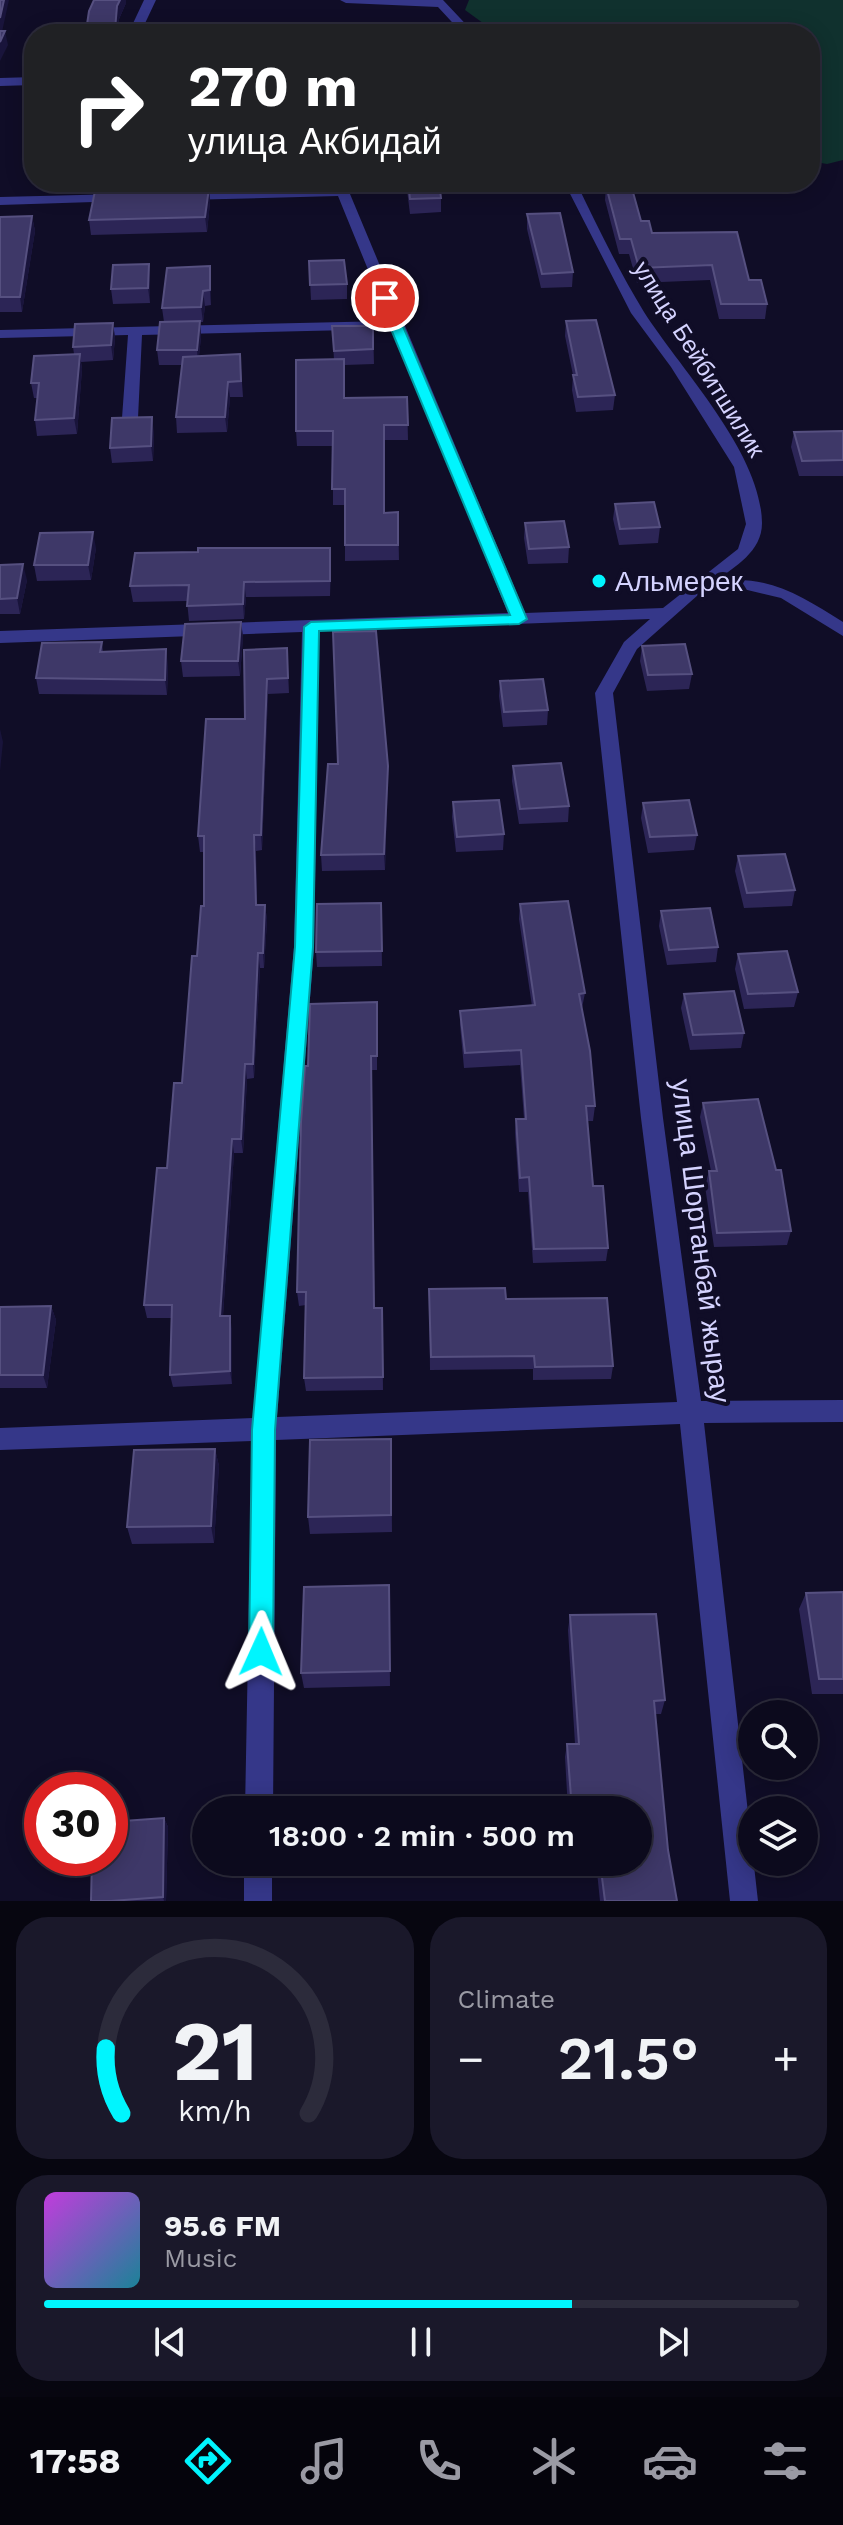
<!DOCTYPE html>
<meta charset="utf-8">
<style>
:root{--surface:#0c0a1d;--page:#1a182a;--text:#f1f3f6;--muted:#9a9aa4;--line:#2c2b3b;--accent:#00f5fe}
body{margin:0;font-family:"Work Sans",sans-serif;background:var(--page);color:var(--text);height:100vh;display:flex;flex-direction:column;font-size:30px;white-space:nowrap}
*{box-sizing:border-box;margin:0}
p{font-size:26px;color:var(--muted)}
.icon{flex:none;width:44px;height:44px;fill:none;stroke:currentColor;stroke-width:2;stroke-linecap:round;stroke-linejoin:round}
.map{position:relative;height:1901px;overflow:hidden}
.details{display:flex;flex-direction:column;gap:16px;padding:16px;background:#070610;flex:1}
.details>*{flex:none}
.banner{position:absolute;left:24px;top:24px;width:796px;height:168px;border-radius:32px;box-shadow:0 4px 20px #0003,0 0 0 2px var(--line);background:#202124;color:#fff;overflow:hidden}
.fabs{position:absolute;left:738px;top:1700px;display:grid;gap:16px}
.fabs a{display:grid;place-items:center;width:80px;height:80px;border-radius:50%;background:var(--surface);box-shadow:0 4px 20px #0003,0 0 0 2px var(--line);font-size:40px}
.speed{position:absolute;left:24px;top:1772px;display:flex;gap:16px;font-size:40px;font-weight:700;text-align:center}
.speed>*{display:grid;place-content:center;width:104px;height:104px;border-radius:50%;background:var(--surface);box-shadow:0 4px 20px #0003,0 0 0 2px var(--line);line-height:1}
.speed .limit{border:12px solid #d22;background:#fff;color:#111}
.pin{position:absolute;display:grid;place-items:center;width:68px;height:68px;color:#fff;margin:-34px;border:4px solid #fff;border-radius:50%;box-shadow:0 2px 8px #0007}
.me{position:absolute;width:88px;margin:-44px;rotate:1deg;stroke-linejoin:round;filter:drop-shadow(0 0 6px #0008)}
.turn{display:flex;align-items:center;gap:28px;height:168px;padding:0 32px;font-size:36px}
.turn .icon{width:104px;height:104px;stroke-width:2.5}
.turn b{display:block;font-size:56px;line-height:68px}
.big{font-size:60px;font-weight:600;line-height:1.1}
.details .card{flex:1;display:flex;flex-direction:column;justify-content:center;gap:12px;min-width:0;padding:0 28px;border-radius:32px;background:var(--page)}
.details .dial{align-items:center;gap:0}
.dial svg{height:208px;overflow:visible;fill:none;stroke:var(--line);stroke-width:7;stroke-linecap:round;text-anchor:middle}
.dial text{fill:var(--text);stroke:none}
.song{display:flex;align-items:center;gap:24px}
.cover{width:96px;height:96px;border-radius:12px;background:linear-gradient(135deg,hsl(290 70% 55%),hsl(190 70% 35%))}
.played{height:8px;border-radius:4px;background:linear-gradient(90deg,var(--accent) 70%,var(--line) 70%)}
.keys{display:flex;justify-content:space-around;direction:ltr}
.heat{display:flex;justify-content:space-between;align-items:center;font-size:44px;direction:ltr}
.details .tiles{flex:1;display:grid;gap:16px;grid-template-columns:1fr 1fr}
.card:last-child{grid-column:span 2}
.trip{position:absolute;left:192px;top:1796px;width:460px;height:80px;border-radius:40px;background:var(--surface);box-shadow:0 4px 20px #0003,0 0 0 2px var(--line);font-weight:600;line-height:80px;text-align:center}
.menu{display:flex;height:128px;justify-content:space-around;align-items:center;background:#05040c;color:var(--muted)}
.menu .icon{width:56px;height:56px}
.menu .current{color:var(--accent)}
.menu b{font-size:36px;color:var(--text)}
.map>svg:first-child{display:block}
.green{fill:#10312e}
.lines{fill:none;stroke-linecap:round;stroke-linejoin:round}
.minor{fill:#353789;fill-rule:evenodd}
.wall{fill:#2c2556}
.shaded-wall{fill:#19143b}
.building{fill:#3e3868;stroke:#565080;stroke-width:2}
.route{fill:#00f5fe;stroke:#009fa5;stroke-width:2}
.poi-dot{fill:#00f5fe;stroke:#100d27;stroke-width:3}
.labels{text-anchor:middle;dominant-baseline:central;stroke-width:8;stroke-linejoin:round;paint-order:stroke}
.far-street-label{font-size:24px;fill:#d5d3ff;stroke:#100d27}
.poi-label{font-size:28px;fill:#d5d3ff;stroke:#100d27;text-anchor:start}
.street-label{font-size:28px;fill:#d5d3ff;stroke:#100d27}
</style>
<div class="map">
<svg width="843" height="1901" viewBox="0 0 843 1901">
<rect width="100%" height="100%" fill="#100d27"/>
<path class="green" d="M469,0h374v160l-16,4 -17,-3v-127h-312l-33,-24z"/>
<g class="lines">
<path class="minor" d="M144,0h12l-16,34h-12z
M340,0h103l32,34h-12l-25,-27 -92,-4z
M34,77v8l-34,1v-8z
M333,182h12l180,431 138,-5 75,-59 8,-25 -12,-57 -63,-100 -40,-54 -67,-131h12c21,44 43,89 68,130 37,58 117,140 118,211 0,29 -27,43 -47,59 52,-9 86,14 128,40v14l-62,-38 -42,-10 -41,7 -61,54 -24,44 50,425 38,283 142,-1v22l-139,1 54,478h-28l-50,-477 -404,16 -3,370h-28l7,-369 -252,9v-22l253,-10 41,-471 8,-315 -302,11v-12l508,-18 -115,-284 -251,6 -4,83 -8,5 -8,-5 6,-83 -128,3v-8l389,-9 -51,-125 -154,4 -7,-4 7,-4 151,-4zM650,619l-26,23 -29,51 46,425 36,284 -400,15 37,-470 5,-316z
M120,194l7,4 -2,3 -125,4v-8z
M244,1862h28v39h-28z"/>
</g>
<path class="wall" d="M126,3l-7,16 -2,15h-31v-3z
M98,182h114l-1,6h-2l1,14 -3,30 -116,3 -2,-15 10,-29z
M406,182h33l2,16v14l-31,2z
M606,186l46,47 97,47 18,24 -2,15h-46l-9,-39 -73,3 -8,-29h-10l-14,-54z
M527,214l46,58 -1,15 -31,1 -14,-59z
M32,216l3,15 -13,81h-22v-95z
M309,261l38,23v15l-36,1z
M210,266l1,39 -6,1 -2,16h-3l1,15 -2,19 41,-2 3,43h-13l-3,35 -50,1 -1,-16 6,-52h-23l-2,-15 7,-28 -2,-14z
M150,279v24l-37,1 -2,-15z
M566,321l49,74 -2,15 -37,2 -4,-22 1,-15 -8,-39z
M113,323l2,15 -2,22 -32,2 1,7 -5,65 -40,2 -2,-16 2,-22h-3l-3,-15 43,-29 -1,-7z
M332,326h41l1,38 -29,1v33l62,-1 1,43h-24v73l14,-1 1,48 -54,1v-56h-12v-59h-36l-1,-15 38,-71z
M843,431v45h-44l-8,-29 3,-15z
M154,432l-1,29 -41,2 -2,-15z
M615,504l45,23 -2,16 -39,2 -6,-26z
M525,523l44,24 -1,16 -40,1 -4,-26z
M96,548l-5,32 -54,1 -3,-16z
M331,563l-1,33 -84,1 -2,22 -55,2 -2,-20 -54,1 -3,-16z
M0,565l27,15 -7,34h-20z
M241,622l2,15 -3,39 -57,1 -2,-16z
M102,642l1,10 65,13 -1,30 -128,-1 -3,-16z
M642,646l50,28 -3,15 -42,2 -7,-30z
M287,648l2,45 -21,1 -6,156 -6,1 1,54h8l2,15 -3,48h-4l-6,110 -7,1 -4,74h-9l-11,163 9,13v55l-59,3 -3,-12 1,-57h-24l-3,-13 38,-222 22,-177v-54h-4l-2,-16 47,-117 -1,-69z
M500,681l48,29 -1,15 -44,2 -4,-31z
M388,766l-3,104 -63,1 -1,-16z
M513,766l56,40 -1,16 -49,2 -7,-43z
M453,802l51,32 -1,16 -47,2 -4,-35z
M643,803l54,32 -3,15 -46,3 -7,-35z
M738,856l57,34 -3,16 -48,2 -9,-37z
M381,903l1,63 -65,1 -1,-15z
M520,904l65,89 -3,15 13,98 -2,15h-6l6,65 15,62 -2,13 -73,2 -5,-71h-9l-4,-59 1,-14h8l-4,-54 -56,3 -4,-43v-14l72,-5 -13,-87z
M661,911l57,36 -2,15 -49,3 -8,-39z
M738,954l60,38 -4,15 -50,2 -9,-40z
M684,994l60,39 -3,15 -51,2 -9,-42z
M377,1002v68h-6l3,238h8l1,82 -77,1 -2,-13 2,-73 -7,1 -2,-14 11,-226z
M703,1103l88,128 -4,14 -73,2 -9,-61 4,-15h2l-11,-54z
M429,1289l77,10 107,67 -2,13 -78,1v-11l-103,1z
M51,1306l5,14 -9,68h-47v-81z
M391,1439l1,93 -82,2 -2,-17z
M215,1449l4,17 -5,77 -82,1 -5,-17z
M389,1585l1,101 -86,2 -3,-15z
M843,1592v102h-31l-13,-85 7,-16z
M570,1615l95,85 -4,14h-6l13,136 9,51h-77l-4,-39h42v-52h-70l-3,-53 2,-13h8l-7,-114z
M164,1818l4,9 -2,74h-75z"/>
<path class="shaded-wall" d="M4,0h5l-9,41 5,-10 3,14 -8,16v-43z
M120,0h6v3l-7,16 -2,15h-2l2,-28z
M209,188l1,14 -3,30 -2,-15z
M32,216l3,15 -13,81 -2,-15z
M149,264l1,15v24l-2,-15z
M210,266l1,15v24l-1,-15z
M203,291l2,15 -2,16 -2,-15z
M200,321l1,16 -3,28 -1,-15z
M113,323l2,15 -2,22 -2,-15z
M80,354l2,15 -5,65 -3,-16z
M228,382l2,15 -3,35 -2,-15z
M152,417l2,15 -1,29 -2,-15z
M93,532l3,16 -5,32 -3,-15z
M23,564l4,16 -7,34 -3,-16z
M244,582l2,15 -2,22 -1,-15z
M241,622l2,15 -3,39 -2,-15z
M166,649l2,16 -1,30 -2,-15z
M267,679l1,15 -6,156 -1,-15z
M0,729l3,13 -3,29z
M388,766v16l-3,88 -1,-16z
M254,835l2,16 1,69 -1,-15z
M265,905l2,15 -3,48 -1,-15z
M258,953l2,15 -6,110 -1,-14z
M245,1064l2,15 -4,74 -2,-14z
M232,1139l2,14 -12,176 -2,-13z
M51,1306l5,14 -9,68 -4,-13z
M230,1316l2,13v55l-2,-13z
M215,1449l4,17 -5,77 -3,-17z
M164,1818l4,9 -2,74h-2l-1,-4z"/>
<path class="building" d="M0,0h4l-4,18z
M94,0h26l-3,6 -2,24 -29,1 3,-20z
M0,31h5l-5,11z
M408,182h31l2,16 -31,1z
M631,185l10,36h8l3,12 85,-1 12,48h12l6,24h-46l-9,-39 -73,3 -8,-29h-11l-14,-53z
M209,188l-4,29 -116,3 6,-29z
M560,213l13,59 -31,2 -15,-60z
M32,216l-12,81h-20v-80z
M344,260l3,24 -37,1 -1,-24z
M149,264l-1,24 -37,1 2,-24z
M210,266v24l-7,1 -2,16 -39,1 5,-40z
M596,320l19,75 -37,2 -5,-22h4l-11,-54z
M200,321l-3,29h-40l3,-28z
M113,323l-2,22 -38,2 2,-23z
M332,326h41v23l-39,2z
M80,354l-6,64 -39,2 4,-37h-8l3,-27z
M240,354l1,27 -13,1 -3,35h-49l7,-60z
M344,359v39l63,-1 1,28h-24v88l14,-1v33h-53v-56h-13l1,-58h-37v-71z
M152,417l-1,29 -41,2 2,-30z
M843,431v29l-41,1 -8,-29z
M654,502l6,25 -40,2 -5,-25z
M564,521l5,26 -40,2 -4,-26z
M93,532l-5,33h-54l6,-32z
M198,548h132v33l-86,1 -1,22 -56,2 2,-21 -59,1 5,-33 63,-1z
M23,564l-6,34 -17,1v-34z
M241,622l-3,39h-57l4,-37z
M376,631l12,135 -4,88 -63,1 7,-91h10l-5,-132z
M102,642l-2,10 66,-3 -1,31 -129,-2 6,-35z
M685,644l7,30 -44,1 -6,-29z
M287,648l1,30 -21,1 -6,156h-7l2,70h9l-2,48h-5l-5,111h-8l-4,75h-9l-12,177h10v55l-60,4 2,-70h-28l13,-137h10l7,-85h8l10,-127h5l4,-50h3v-70h-6l8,-117h39l-1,-69z
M543,679l5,31 -44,2 -4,-31z
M561,763l8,43 -49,3 -7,-43z
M499,800l5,34 -47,3 -4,-35z
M689,800l8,35 -47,2 -7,-34z
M785,854l10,36 -48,3 -9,-37z
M568,901l17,92 -6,1 11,57 5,55h-9l7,80h10l5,62 -74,1 -5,-72 -9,1 -4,-59h10l-5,-69 -56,3 -5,-42 75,-6 -15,-101z
M381,903l1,48 -66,1 1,-48z
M710,908l8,39 -49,3 -8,-39z
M787,951l11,41 -50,2 -10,-40z
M734,991l10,42 -51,2 -9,-41z
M377,1002v54h-6l3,252h8l1,69 -79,1 2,-86h-9l2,-89 2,-81 4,-56h3l2,-62z
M758,1099l18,71h5l10,61 -74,2 -8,-62h8l-14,-68z
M505,1288l1,11 101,-1 6,68 -78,1 -1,-11 -103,1 -2,-68z
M51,1306l-8,69h-43v-68z
M391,1439v76l-83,2 2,-77z
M215,1449l-4,77 -84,1 7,-77z
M389,1585l1,86 -89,2 3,-86z
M843,1592v87h-24l-13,-86z
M656,1614l9,86 -11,1 14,149 9,51h-72l-5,-39h38v-52h-66l-5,-66h12l-9,-129z
M164,1818l-1,79 -52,4h-20l1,-43h18v-36z"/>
<path class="route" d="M385,294l6,4 136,321 -8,5 -200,7 -6,316 -38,483 -2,222 -4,8 -8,4 -9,-4 -3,-8 3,-222 43,-483 9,-320 7,-5 199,-7 -132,-317z"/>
<circle class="poi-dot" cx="599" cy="581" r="8"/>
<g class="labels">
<g class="far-street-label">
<text transform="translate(699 359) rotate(58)">улица Бейбитшилик</text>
</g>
<g class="poi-label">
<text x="615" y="581">Альмерек</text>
</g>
<g class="street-label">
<text transform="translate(701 1241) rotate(83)">улица Шортанбай жырау</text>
</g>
</g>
</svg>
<div class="fabs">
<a><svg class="icon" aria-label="search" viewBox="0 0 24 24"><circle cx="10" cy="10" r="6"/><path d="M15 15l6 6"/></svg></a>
<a><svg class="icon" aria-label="layers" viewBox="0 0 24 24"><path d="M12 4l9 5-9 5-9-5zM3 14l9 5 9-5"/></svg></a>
</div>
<div class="speed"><div class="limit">30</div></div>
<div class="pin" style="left:385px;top:298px;background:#d93025"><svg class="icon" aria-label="arrive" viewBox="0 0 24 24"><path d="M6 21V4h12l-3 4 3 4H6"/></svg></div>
<svg class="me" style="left:261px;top:1652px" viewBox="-20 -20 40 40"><path d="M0-17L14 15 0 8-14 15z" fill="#00f5fe" stroke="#fff" stroke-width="4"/></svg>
<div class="trip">18:00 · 2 min · 500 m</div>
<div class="banner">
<div class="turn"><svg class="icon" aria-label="right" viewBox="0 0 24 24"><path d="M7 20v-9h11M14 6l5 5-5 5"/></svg><div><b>270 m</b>улица Акбидай</div></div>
</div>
</div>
<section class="details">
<div class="tiles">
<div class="card dial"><svg viewBox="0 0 100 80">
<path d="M14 69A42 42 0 1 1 86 69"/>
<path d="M14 69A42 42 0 0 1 8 44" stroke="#00f5fe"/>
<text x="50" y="56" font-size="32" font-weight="700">21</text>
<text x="50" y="72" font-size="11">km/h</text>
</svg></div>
<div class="card"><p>Climate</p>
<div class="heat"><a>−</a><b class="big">21.5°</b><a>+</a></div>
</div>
<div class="card">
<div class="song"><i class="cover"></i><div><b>95.6 FM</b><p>Music</p></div></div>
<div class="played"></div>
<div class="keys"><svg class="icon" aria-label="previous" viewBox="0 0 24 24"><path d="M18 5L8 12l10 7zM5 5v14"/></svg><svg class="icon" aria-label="pause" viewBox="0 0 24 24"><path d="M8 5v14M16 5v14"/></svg><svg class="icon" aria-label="next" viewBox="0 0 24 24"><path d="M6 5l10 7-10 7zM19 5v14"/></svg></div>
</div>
</div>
</section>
<nav class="menu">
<b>17:58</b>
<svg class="icon current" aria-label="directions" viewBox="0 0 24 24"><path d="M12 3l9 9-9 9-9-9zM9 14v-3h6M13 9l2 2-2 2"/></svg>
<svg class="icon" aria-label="music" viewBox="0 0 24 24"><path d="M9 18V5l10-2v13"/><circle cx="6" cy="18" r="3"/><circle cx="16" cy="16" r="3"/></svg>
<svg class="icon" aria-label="phone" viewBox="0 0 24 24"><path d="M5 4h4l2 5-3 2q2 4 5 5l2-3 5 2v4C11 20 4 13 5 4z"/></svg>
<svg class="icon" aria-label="climate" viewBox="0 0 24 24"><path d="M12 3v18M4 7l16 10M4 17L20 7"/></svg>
<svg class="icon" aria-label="car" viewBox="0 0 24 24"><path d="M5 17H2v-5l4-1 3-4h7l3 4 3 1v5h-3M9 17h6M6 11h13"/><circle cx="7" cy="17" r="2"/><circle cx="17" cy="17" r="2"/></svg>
<svg class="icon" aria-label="filters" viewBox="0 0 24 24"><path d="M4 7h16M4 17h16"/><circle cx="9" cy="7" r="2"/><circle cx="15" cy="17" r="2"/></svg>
</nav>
